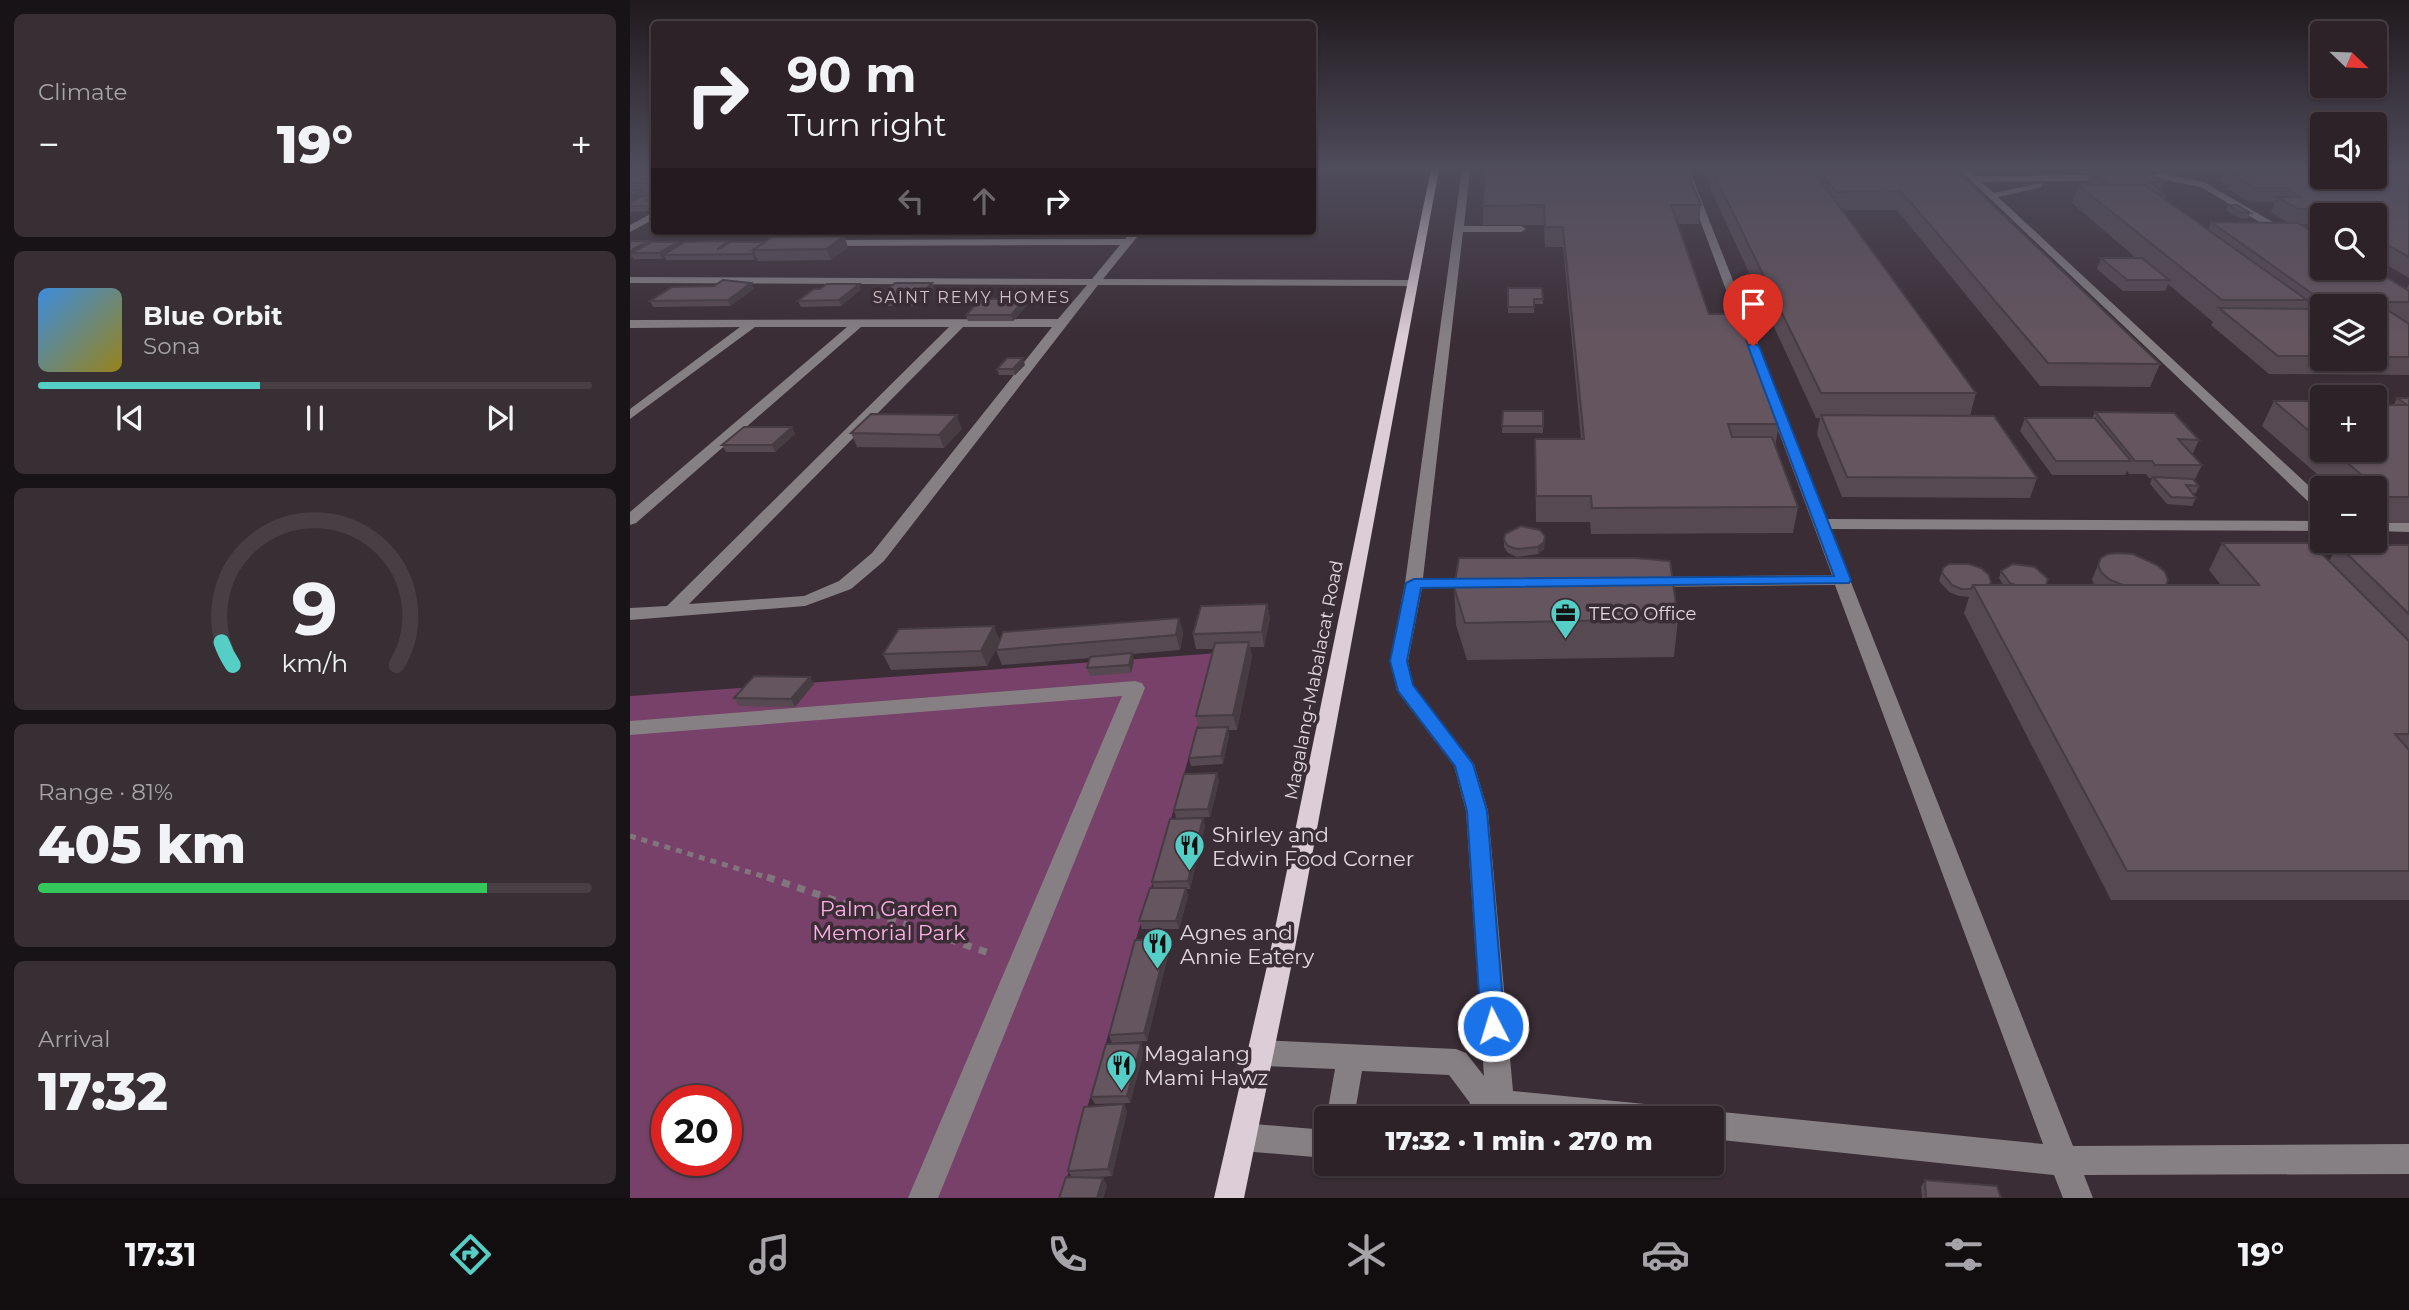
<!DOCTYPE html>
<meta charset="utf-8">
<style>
:root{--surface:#2c2228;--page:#382f34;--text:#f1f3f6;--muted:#a6a4a8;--line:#483f45;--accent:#55cec5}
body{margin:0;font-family:Montserrat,sans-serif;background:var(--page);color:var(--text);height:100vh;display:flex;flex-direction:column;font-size:26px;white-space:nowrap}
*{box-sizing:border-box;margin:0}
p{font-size:23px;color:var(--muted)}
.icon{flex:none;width:38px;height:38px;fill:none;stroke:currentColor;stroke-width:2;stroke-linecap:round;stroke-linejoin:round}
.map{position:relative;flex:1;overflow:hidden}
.side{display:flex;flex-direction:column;gap:14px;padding:14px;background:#181316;width:630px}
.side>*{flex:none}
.guide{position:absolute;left:21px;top:21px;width:665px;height:214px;border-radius:7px;box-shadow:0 2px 5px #0004,0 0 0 2px var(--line);background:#2c2228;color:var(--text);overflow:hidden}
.needle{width:46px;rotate:113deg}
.tools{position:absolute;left:1680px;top:21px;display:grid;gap:14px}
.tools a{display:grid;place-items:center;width:77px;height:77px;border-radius:7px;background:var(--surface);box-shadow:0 2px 5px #0004,0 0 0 2px var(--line);font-size:35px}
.speed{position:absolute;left:21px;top:1085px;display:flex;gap:14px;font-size:35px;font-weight:700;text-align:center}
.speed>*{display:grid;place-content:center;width:91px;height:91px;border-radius:50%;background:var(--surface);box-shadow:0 2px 5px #0004,0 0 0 2px var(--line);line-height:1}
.speed .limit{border:10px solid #d22;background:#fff;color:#111}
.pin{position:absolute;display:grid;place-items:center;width:60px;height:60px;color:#fff;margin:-72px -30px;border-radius:50% 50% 50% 0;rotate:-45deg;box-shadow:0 0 7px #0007}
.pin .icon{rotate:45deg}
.me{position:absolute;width:77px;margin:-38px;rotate:355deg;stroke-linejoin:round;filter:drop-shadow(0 0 5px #0008)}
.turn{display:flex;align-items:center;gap:24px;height:147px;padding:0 21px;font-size:32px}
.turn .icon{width:91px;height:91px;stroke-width:2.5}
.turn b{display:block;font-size:49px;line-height:60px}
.lanes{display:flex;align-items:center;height:66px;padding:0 21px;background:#0003;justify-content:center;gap:35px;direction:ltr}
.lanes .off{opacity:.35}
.big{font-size:52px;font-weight:800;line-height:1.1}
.side .widget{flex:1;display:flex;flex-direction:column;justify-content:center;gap:10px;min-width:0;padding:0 24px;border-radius:10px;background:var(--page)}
.side .dial{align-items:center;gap:0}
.dial svg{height:182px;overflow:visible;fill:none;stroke:var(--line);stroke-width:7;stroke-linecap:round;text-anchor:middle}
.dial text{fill:var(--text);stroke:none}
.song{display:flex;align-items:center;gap:21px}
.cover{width:84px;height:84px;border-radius:10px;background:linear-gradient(135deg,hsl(210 70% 55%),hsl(50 70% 35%))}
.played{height:7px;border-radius:4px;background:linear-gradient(90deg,var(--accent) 40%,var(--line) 40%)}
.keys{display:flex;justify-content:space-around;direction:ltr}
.heat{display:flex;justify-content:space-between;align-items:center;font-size:38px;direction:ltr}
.charge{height:10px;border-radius:5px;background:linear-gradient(90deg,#34c759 81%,var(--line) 0)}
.trip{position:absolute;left:684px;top:1106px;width:410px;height:70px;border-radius:7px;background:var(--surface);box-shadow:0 2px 5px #0004,0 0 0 2px var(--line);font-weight:800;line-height:70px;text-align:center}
.dock{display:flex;height:112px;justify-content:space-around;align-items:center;background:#120e10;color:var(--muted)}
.dock .icon{width:49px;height:49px}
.dock .selected{color:var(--accent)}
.dock b{font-size:32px;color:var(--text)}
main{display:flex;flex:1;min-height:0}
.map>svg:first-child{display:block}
.green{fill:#784169;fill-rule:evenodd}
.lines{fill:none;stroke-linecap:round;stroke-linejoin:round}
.path-far1{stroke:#81767d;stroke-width:5;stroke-dasharray:6 6;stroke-linecap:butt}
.path{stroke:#81767d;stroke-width:7;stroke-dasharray:8 8;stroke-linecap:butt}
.minor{fill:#867f84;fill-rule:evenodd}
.major{fill:#dccdd6;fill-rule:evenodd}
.wall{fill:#564952;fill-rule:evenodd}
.shaded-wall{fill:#463c42}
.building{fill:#64555f;stroke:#463c42;stroke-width:2}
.route{fill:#1a73e8;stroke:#114b97;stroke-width:2}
.labels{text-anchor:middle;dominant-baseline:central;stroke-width:7;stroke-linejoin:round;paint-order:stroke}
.far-neighbourhood-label{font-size:16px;letter-spacing:2px;fill:#d3c2cd;stroke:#3a2d35}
.poi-label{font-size:18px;fill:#e1d9de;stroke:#3a2d35;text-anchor:start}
.street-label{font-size:18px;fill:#e1d9de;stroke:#3a2d35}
.near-poi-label{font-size:21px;fill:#e1d9de;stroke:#3a2d35;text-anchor:start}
.near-park-label{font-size:21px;fill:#fdb0e6;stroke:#3a2d35}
</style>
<main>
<section class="side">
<div class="widget"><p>Climate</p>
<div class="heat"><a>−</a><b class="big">19°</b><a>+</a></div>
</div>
<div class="widget">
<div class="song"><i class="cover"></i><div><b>Blue Orbit</b><p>Sona</p></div></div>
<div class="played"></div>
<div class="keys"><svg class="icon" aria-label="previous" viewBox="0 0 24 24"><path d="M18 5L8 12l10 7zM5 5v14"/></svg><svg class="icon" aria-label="pause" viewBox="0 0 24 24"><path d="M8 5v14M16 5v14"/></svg><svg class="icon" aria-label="next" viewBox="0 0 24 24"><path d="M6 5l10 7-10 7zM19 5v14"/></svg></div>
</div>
<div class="widget dial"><svg viewBox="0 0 100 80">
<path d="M14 69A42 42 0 1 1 86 69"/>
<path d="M14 69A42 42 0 0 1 9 59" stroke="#55cec5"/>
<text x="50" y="56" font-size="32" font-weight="700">9</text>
<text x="50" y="72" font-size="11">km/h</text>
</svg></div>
<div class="widget"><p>Range · 81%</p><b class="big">405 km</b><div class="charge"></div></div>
<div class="widget"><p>Arrival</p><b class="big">17:32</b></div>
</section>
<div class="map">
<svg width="1779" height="1198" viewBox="0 0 1779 1198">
<rect width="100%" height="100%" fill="#3a2d35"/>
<path class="green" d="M589,653l-158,545h-431v-502zM37,1101h59v59h-59z"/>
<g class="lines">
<path class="path-far1" d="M0,836l142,43"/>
<path class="path" d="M137,877l225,77"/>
<path class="minor" d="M832,169h8l-6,57h57l5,3 -5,3h-58l-40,346h53l9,5 -9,5h-54l-14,73 5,24 61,79 14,47 25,280 132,13 10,4 4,10h-196l7,-15 -21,-28 -87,-4 -8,47 -28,2 9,-51 -74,-3 -10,-4 -3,-9 3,-9 10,-4 195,9 10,4 18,23 -18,-265 -12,-45 -57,-75 -7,-30 15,-78z
M1051,169h8l138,350 495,2v10l-492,-2 243,617 336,-2v30l-325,1 9,23h-30l-9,-23 -342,-36v-21h-11l11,-7 331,33 -208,-559 -184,2 -9,-5 9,-5 181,-2z
M1329,169h9l8,7 189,-2 39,8 118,69v7l-4,-1 -117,-70 -36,-7 -184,2 13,11 48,-10v4l-44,10 324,301v13l-6,-2z
M24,212v7l-24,13v-7z
M502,231h10l-39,48 310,1 5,3 -5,3 -315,-1 -214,276 -33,28 -46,17 -175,14v-12l37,-2 282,-279h-88l-225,196 -6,2v-13l217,-185h-92l-125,92v-10l110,-82 -110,1v-8l428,-1 29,-34 -457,-2v-6l462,2 28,-34 -298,1 -5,-3 5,-3 303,-1zM333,327h89l-180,226 -33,28 -35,15 -115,8z
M1745,521l34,1v10l-34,-1z
M505,681l7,2 3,5 -207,510h-30l214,-502 -492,39v-14z
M612,1123l84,7v28l-84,-7 -10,-4 -4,-10 4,-10z"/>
<path class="major" d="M801,169h8l-145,784 -50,245h-30l56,-245z"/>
</g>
<path class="wall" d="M0,169h24v39l-5,3 -19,1z
M1073,169h262l-2,8 197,187 -10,23 -110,-1 -143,-176h-55l134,183 -6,23 67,62 -7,20 -188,-1 -25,-63 3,-16h-4l-106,-230v-5z
M1341,169h438v109l-34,-20v-43h-53v53l84,21 3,-5v91l-140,-1 -58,-49 2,-3 -45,-38 -3,7h-42l-26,-22 4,-11h35l-64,-55 6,-18h13l-4,-3 3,-9 74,9 -3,9 5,3 -1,5 43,31 3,-8 78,1 -18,-11 4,-10h-25l-23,-13 2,-3 -8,-5 3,-9 -251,-1zM1670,224h9l-2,4zM1692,306h53v53h-53z
M1071,205l-2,19h-21l31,90 70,110 -4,23 23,60 -5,26 -202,1 -1,-12h-54l-1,-83h46l-18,-192h-18l-1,-22h-61v-19z
M1598,205l22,8 -2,5h-10l-12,-8z
M214,236l4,11 -17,13 -73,1 -1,-3 -3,2h-88l-1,-3 -3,2h-28l-1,-2 -3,1v-17l50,4 48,-4 1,2 36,-1z
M121,283l3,6 -24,17 -77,1 -3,-6 64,-15z
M302,283l2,6 -19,17h-39l-2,-5z
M878,288h34l1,16h-9v9h-26z
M190,289h41l-20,17 -40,1 -3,-6z
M397,305l-14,16h-45l-2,-6z
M395,365l-10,10h-16l-2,-6z
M1767,398h12v125h-34v-35h-42l-71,-62 12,-25h48v49h53z
M873,411h40v22h-41z
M1465,412l104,28 -6,13h-2l11,12 -7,14h-6l10,7 -3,7h-4l4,5 -4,8 -25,-2 -17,-20 2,-6h-3l-3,-4h-17l-2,-3 -2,4h-73l-32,-44 5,-13h67z
M162,427l3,7 -20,18h-49l-4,-7z
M332,429l-18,19 -87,-1 -6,-14z
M915,536l-1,13 -6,5 -21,3 -9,-4 -4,-6v-7z
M1592,543l107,18 9,-16h71v355h-298l-147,-287 5,-16 -10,-1 -10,-4 -10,-11 4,-13 47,17h13l-4,-7 2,-7 45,14h48l-2,-6 9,-21 65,27h55l-12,-15z
M824,587l224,32 -4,38 -207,3 -11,-35z
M637,604l3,14 -6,29h-14l2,10 -15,73h-9l1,5 -6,29 -32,2 -2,-8 10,-30 -3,-12 18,-67h-18l-3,-15z
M549,618l4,15 -3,17 -48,4 2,7 -3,12 -41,3 -3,-8 3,-10 -88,7 -6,-15 4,-8 -13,24 -96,4 -8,-16 117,-13z
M184,684l-19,23 -56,-1 -5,-8z
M587,773l2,8 -9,36 -34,1 -2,-8z
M573,818l2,8 -15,63h-4l2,7 -9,33h-37l-3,-8 15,-33 -2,-6z
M538,939l2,8 -23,94 -35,2 -3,-8z
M514,1051l-14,52 -35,1 -4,-7z
M494,1104l3,8 -15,64 -25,2h16l4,8 -4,12h-44l13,-21 -4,-6z
M1295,1180l76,18h-79l-1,-11z"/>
<path class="shaded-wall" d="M9,169h15l-12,5z
M10,171l2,4 -12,6v-6z
M14,190l2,5 -14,7 -2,-6z
M24,196v12l-5,3 -4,-10z
M214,236l4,11 -17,13 -5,-11z
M19,241l3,6 -21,6 2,4 -3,1v-7z
M49,242l2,5 -18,8 2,2 -3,2 -3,-6z
M124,253l3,5 -3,2 -2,-6z
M121,283l3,6 -24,17 -2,-6z
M302,283l2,6 -19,17 -2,-5z
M229,284l2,5 -20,17 -2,-6z
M395,299l2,6 -14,16 -2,-6z
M393,358l2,7 -10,10 -2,-6z
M327,415l5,14 -18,19 -5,-13z
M162,427l3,7 -20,18 -3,-7z
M914,542v7l-6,5v-7z
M637,604l3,14 -6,29 -2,-15z
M549,618l4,15 -3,17 -4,-15z
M364,626l6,15 -13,25 -6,-15z
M619,642l3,15 -15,73 -4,-15z
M502,653l2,8 -3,12 -2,-8z
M180,677l4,7 -19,23 -4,-8z
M598,727l1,8 -6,29 -2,-8z
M587,773l2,8 -9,36 -2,-8z
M573,818l2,8 -15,63 -2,-8z
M556,888l2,8 -9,33 -3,-8z
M538,939l2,8 -23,94 -3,-8z
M511,1043l3,8 -14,52 -3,-7z
M494,1104l3,8 -15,64 -4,-7z
M473,1178l4,8 -4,12h-6z"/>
<path class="building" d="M20,169h4v13l-3,2 -21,-1v-5z
M855,169h201l15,36h-30l38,109h27l43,110h-51l4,13h40l26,70 -206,1 -1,-12h-55l-1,-57h49l-21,-212h-18l-1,-22 -61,1z
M1182,169l164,224h-155l-109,-223z
M1188,169h137l205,195 -112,-1 -147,-172 -65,1z
M1600,169h92v8h53v-8h34v88l-34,-19v-23h-41l-11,-6h-25l-21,-12h25l-17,-9h-29l-23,-13h6z
M0,171h10l-10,4z
M1460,173h60l14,9h-16l18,12 -10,-1 -11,-8h-35z
M1448,185h67l162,115h-85z
M0,190h14l-14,6z
M24,192v4l-9,5 9,-1v2l-7,4h-17v-4l12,-6h6z
M1598,205h9l13,8h-9z
M1682,217h10v6z
M1581,222l87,1 24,15v30h49l38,23v11h-85z
M214,236l-18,13 -73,1 19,-13z
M0,241h19l-19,10z
M98,241l-11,9 14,-8h34l-12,8 1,3 -2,1 -89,1 22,-13z
M21,242h28l-20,11h-28z
M1471,258h41l27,22h-42z
M93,280l28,3 -23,17 -78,1 22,-14 42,-1z
M265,283h37l-19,18h-39z
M197,284h32l-20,16 -41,1 16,-12h6z
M878,288h34l1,11h-9v8h-26z
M351,299h44l-14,16h-45z
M1589,308l103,1v47h-44z
M1745,309h11l23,15v33h-34z
M377,358h16l-10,11h-16z
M1767,398h12v99h-21l-56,-47h43v-45h32z
M1644,401h48v41z
M873,411h40v15h-41z
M1465,412l79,1 25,27 -21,-1 24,26h-47l-3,-4h-17z
M241,414l86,1 -18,20 -88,-2z
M1191,415l173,1 43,62 -190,-1z
M1395,418h70l36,43h-75z
M114,427h48l-20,18h-50z
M1523,477l40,2 6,7 -13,-1 10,13 -25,-1z
M891,526l19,4 5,6 -1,6 -6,5 -21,2 -9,-3 -4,-6 1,-6z
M1592,543h89l98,98v93h-14l14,16v121h-282l-154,-286h286z
M1708,545h71v69z
M1489,553l14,1 24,11 8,7 3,8 -2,5h-43l-13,-5 -9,-8 -3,-7 3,-7 7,-4z
M829,558h176l35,3 8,58 -213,4 -11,-36z
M1319,564h20l12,4 8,7 2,7 -1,3h-17l-2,4h-10l-9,-4 -10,-12 1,-5z
M1383,564l22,3 13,12 -2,6h-31l-5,-2 -9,-12z
M637,604l-5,28 -69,2 8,-28z
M549,618l-3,17 -180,15 7,-18z
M364,626l-13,25 -98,3 16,-25z
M619,642l-16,73 -37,1 19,-73z
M502,653l-3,12 -42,3 3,-11z
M124,676l56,1 -19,22 -57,-1z
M598,727l-7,29 -32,2 8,-30z
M587,773l-9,36 -34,1 10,-36z
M573,818l-15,63 -36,1 18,-63z
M520,888h36l-10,33h-37z
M538,939l-24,94 -35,2 26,-95z
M511,1043l-14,53 -36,1 15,-53z
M494,1104l-16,65 -40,2 16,-64z
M436,1177l37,1 -6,20h-38z
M1295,1180l72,6 4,12h-75z"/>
<linearGradient id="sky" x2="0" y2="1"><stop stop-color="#20191d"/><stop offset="0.5" stop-color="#4f4c5c"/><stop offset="1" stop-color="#4f4c5c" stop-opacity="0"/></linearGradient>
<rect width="1779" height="337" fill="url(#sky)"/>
<path class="route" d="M1123,343l6,3 92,234 -2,3 -428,5 -14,73 6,24 60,79 14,47 18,215 -3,8 -9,3 -8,-3 -4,-8 -14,-215 -12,-45 -57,-75 -8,-30 16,-78 8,-4 420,-3 -86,-230z"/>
<defs>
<symbol id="office-pin" viewBox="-11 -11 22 30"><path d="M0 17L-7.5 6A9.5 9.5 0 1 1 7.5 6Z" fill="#55cec5" stroke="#3a2d35"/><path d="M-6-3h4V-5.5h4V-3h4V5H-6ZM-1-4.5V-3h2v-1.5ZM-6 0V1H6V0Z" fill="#111"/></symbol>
<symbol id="restaurant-pin" viewBox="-11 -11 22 30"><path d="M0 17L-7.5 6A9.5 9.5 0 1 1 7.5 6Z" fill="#55cec5" stroke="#3a2d35"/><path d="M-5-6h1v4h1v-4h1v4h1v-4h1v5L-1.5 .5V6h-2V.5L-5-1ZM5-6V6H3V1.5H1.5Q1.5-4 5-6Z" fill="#111"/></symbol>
</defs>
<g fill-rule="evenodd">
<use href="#office-pin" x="918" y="596" width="35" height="47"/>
<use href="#restaurant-pin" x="542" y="828" width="35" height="47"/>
<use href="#restaurant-pin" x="510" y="926" width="35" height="47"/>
<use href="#restaurant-pin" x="474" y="1048" width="35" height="47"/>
</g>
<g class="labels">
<g class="far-neighbourhood-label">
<text x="342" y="297">SAINT REMY HOMES</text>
</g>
<g class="poi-label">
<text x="959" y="614">TECO Office</text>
</g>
<g class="street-label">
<text transform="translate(684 680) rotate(-79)">Magalang-Mabalacat Road</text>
</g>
<g class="near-poi-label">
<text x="582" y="834">Shirley and<tspan x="582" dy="24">Edwin Food Corner</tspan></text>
<text x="550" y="932">Agnes and<tspan x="550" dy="24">Annie Eatery</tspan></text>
<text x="514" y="1053">Magalang<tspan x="514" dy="24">Mami Hawz</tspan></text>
</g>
<g class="near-park-label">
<text x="259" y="908">Palm Garden<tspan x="259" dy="24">Memorial Park</tspan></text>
</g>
</g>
</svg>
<div class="tools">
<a><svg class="needle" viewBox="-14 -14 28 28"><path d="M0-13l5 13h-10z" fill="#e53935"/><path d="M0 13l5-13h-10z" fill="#a6a4a8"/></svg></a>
<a><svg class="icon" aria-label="sound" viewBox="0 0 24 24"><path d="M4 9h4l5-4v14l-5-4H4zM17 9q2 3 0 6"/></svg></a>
<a><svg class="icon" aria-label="search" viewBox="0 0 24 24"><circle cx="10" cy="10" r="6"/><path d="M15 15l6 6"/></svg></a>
<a><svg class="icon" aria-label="layers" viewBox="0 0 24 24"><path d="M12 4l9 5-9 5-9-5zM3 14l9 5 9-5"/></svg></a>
<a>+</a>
<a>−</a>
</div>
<div class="speed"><div class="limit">20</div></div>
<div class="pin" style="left:1123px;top:346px;background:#d93025"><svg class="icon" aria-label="arrive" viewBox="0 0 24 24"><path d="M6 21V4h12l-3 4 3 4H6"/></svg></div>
<svg class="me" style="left:863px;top:1026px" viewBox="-20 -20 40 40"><circle r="17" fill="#1a73e8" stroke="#fff" stroke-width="3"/><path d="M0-11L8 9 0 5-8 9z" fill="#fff"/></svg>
<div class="trip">17:32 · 1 min · 270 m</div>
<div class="guide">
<div class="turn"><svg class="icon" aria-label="right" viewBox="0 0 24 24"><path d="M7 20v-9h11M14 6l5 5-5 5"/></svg><div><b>90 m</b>Turn right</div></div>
<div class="lanes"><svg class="icon off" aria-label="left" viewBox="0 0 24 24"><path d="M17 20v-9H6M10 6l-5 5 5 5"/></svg><svg class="icon off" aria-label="ahead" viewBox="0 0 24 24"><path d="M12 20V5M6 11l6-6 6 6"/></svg><svg class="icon" aria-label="right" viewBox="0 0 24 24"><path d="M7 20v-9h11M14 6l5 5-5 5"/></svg></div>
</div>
</div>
</main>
<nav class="dock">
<b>17:31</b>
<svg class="icon selected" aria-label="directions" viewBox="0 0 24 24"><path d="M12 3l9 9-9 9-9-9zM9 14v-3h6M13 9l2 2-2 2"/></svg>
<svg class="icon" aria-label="music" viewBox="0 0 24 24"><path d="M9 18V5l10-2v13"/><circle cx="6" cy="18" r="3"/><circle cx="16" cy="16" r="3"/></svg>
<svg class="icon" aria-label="phone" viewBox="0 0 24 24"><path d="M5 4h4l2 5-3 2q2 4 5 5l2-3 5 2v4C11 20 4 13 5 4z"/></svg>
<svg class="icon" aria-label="climate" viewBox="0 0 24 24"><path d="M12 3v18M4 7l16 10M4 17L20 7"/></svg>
<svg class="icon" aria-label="car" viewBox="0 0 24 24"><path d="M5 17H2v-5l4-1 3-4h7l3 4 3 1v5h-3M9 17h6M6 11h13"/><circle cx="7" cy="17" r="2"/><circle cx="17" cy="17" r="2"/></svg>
<svg class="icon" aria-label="filters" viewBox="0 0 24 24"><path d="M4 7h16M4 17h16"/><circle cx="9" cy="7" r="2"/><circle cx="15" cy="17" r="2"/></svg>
<b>19°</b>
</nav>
